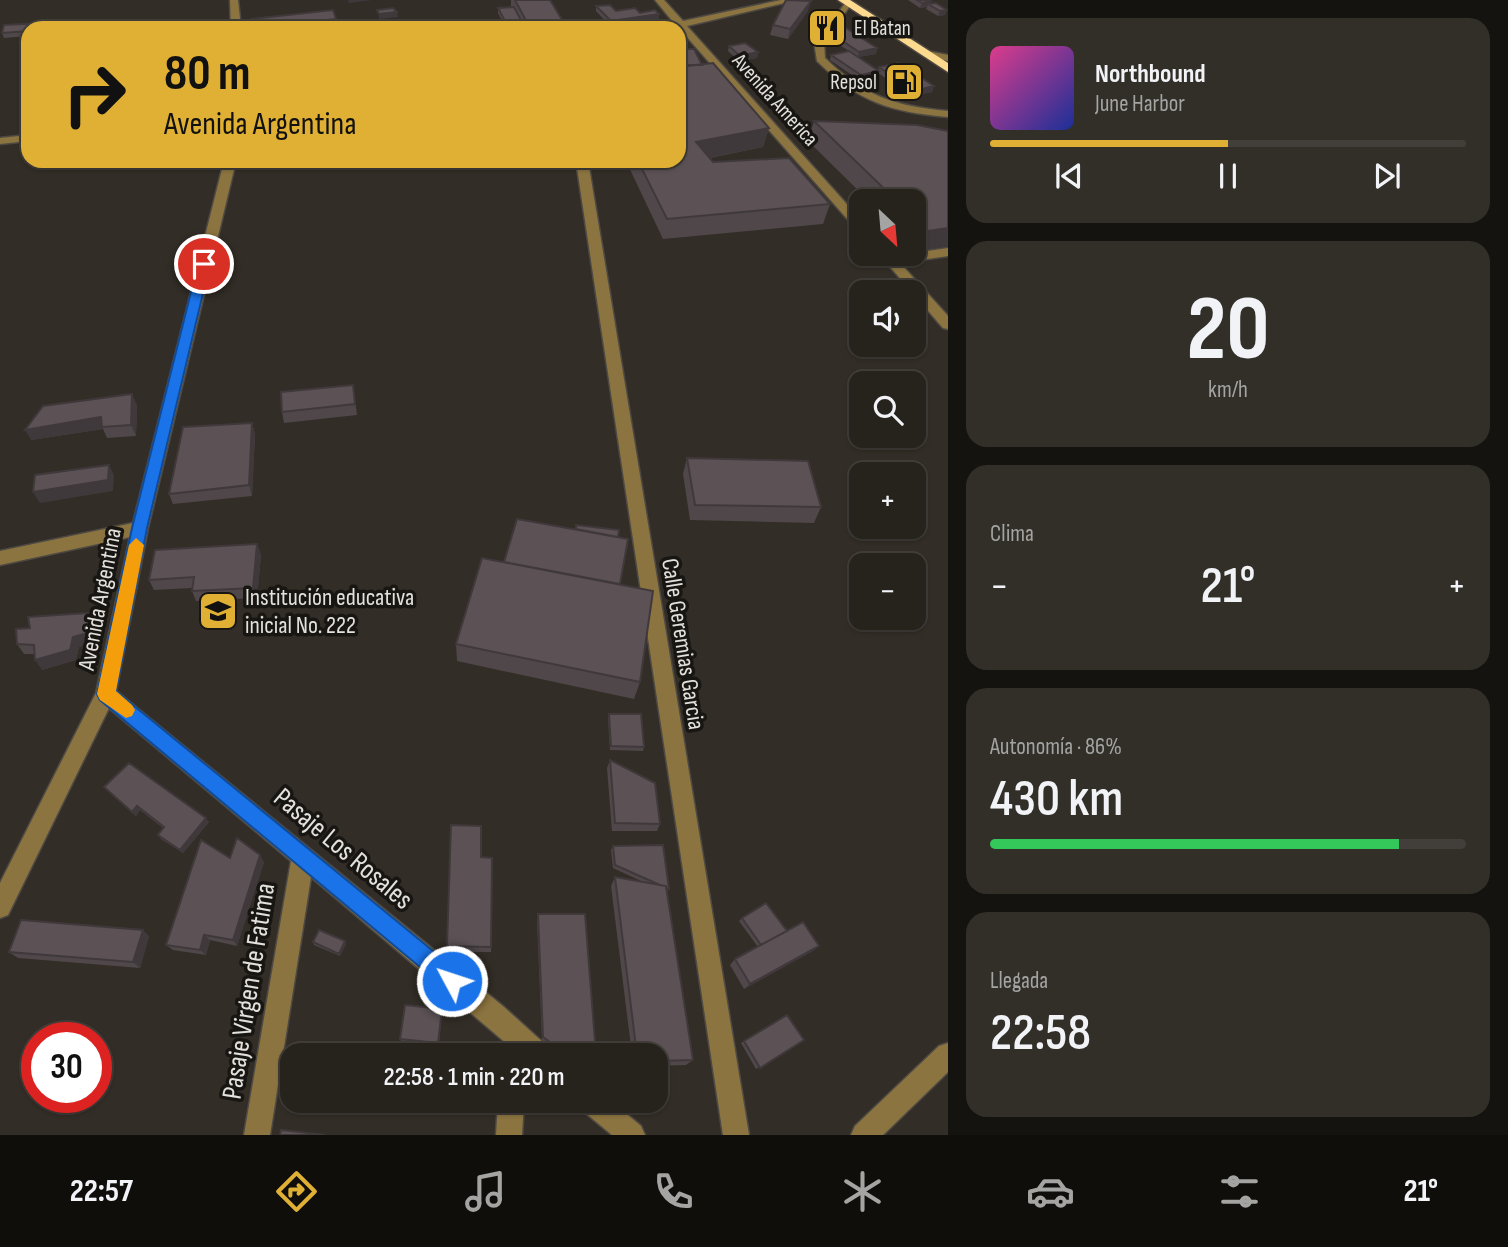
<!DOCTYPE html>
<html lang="es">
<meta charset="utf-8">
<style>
:root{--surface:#26221c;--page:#322f29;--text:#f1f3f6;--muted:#a4a4a3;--line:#423f3b;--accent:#e0b034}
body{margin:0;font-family:"Sofia Sans Condensed",sans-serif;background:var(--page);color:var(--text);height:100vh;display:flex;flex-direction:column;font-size:26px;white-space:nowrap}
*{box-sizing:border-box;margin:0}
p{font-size:23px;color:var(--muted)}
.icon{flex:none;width:38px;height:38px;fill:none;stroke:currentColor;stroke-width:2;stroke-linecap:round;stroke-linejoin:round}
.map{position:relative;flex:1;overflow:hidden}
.details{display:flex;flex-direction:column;gap:18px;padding:18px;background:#15130f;width:560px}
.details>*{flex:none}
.hud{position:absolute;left:21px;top:21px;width:665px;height:147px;border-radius:21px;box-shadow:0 2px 5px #0004,0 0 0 2px var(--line);background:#e0b034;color:#111;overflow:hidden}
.needle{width:46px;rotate:154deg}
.controls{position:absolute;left:849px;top:189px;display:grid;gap:14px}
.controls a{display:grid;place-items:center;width:77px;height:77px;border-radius:14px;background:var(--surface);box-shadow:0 2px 5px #0004,0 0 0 2px var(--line);font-size:35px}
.speed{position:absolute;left:21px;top:1022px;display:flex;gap:14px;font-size:35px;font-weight:700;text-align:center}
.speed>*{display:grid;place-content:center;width:91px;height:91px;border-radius:50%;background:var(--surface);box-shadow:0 2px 5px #0004,0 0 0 2px var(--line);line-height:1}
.speed .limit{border:10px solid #d22;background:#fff;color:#111}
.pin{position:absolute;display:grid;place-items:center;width:60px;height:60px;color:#fff;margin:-30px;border:4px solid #fff;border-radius:50%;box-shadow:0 2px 7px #0007}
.me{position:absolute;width:77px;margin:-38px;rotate:310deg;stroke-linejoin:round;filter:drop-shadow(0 0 5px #0008)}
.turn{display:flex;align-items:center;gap:24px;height:147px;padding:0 28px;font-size:32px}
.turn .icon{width:91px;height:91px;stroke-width:2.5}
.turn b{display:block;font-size:49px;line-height:60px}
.big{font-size:52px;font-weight:600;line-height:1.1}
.details .widget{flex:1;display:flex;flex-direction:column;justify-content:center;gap:10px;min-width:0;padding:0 24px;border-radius:21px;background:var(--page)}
.details .dial{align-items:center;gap:0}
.dial b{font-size:91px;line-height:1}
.song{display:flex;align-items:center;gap:21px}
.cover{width:84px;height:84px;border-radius:10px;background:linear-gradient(135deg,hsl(330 70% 55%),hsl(230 70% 35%))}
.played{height:7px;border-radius:4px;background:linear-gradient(90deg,var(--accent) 50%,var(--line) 50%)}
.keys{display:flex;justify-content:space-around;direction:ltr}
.heat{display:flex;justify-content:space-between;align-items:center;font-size:38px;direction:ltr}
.charge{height:10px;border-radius:5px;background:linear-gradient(90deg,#34c759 86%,var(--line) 0)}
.trip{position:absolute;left:280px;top:1043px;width:388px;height:70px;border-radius:21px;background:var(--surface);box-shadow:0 2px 5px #0004,0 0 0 2px var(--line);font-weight:600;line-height:70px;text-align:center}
.menu{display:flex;height:112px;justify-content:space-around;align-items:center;background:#0f0e0b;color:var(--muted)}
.menu .icon{width:49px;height:49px}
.menu .on{color:var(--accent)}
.menu b{font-size:32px;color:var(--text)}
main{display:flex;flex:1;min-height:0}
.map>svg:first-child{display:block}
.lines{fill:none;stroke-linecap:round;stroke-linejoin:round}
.minor-casing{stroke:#4e4a43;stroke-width:3}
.highway-casing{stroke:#4e4a43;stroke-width:3}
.minor{fill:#8c7440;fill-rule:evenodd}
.highway{fill:#feda8f;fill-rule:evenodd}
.wall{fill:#4f4749}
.shaded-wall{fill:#40393c}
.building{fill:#5c5255;stroke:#40393c;stroke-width:2}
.route{fill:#1a73e8;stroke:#114b97;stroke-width:2}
.slow{fill:#f59e0b}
.labels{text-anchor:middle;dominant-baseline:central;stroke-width:7;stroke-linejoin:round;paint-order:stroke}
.far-poi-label{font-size:21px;fill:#e4e1dc;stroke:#181612;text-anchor:start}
.far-street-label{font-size:21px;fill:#e4e1dc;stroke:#181612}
.poi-label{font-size:24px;fill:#e4e1dc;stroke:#181612;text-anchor:start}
.street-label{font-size:24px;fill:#e4e1dc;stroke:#181612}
.near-street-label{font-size:28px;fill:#e4e1dc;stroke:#181612}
</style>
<main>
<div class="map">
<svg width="948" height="1135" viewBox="0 0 948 1135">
<rect width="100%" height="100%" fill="#322d26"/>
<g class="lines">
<defs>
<path id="minor" d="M230,0h8l3,28h-10z
M655,0h9l19,21 98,-21h16l-110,26 174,194v11l-4,-1 -178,-202h-20l15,-5z
M848,0l4,3 -28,39 1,16c39,38 69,48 123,53v6c-57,-5 -90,-15 -131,-56l-3,-19z
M927,51l21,4v6l-24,-5 -2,-2z
M28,135v6l-28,3v-6z
M224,161h12l-88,367 -32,163 388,316 43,39 3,9h-30l-209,-178 -41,258h-26l47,-274 -182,-153 -101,207 -8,3v-35l96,-190 34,-156 -130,28v-14l133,-28z
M576,161h12l161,974h-26z
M948,248v8l-48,7 48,53v13l-5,-1 -64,-74 14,2z
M948,1043v29l-65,63h-32l4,-9 84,-80z
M498,1101h26l-2,34h-26z
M578,1101h33l30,25 4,9h-33l-30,-25z"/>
<path id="highway" d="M838,0h12l98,63v9z"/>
</defs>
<use href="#minor" class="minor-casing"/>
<use href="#highway" class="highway-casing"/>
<use href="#minor" class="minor"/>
<use href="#highway" class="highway"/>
</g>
<path class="wall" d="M511,0h39l17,28h-61l-8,-15v-5l13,-1z
M908,0h19l3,1 -1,2 18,7 -2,5 -7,1 -12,-7 1,-2 -7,1z
M596,6l20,5 43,3v5l-49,7 -14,-15z
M808,11l-20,28 -18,-4 3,-10z
M28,28v8l-24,2 -2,-5z
M829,32l48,16 -1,6 -18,3 20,14 1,-4 55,19 -2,6 -20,4 -34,-23 -1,4 -18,3 -29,-20 1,-5 18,-4 -22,-14z
M729,46l29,6 -1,6 -18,3 -11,-10z
M679,49l23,15 67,64 -6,19 -53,11 3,4 117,42 -7,20 -160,15 -37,-78h53z
M814,121l134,10v115l-29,5 -5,-5v-45h-45l-61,-60z
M353,385l4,30 -73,8 -2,-11z
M137,405l-1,31 -29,2 -4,-9 -72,11z
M252,423l3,11 -3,62 -79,8 -4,-10z
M687,458l134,49 -7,16 -124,-3 -7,-46z
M618,537l2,47 20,98 -6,17 -177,-38 -1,-17 48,-82z
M257,544l4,11 -4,43 -61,3 -4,-10v-3l-38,2 -5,-10z
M94,623l3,18 -18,6 -3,13 -34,10 -7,-16h-11l-7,-10z
M609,714l35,33 -1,4 -33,-1 -2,-32z
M610,760l50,64 -3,7h-45l-5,-63z
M104,787l105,35 -26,31 -22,-14 -3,-4 5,-7 -23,-18 -4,6z
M613,846l56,43 -2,3 26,168 -7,5 -30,1v-11h-24l-21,-169 4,-9 28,5 -30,-14 -2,-18z
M481,857l10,90v5h-43l-1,-6z
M230,858l34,4 -27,84 -27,-6 -4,15 -33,-5 -7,-5z
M538,914l58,141h-35l-19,-14 -5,-121z
M742,918l45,13 32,15 -8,6 -67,37 -14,-24 5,-6 23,-12 -19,-26z
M149,936l-9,32 -122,-10 -9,-6z
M313,942l33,2 -6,12 -26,-11z
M442,1009l-3,36 -38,-4 -1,-2z
M787,1015l17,25 -48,29 -15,-26z"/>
<path class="shaded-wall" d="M348,0h24l-23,3z
M811,1l-3,10 -20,28 2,-10z
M930,1l-3,6 -7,1 2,-5z
M947,10l-2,5 -7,1 2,-5z
M397,12l1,5 -19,2v-5z
M659,14v5l-49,7 1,-5z
M336,19l1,9h-84z
M877,48l-1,6 -18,3 1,-5z
M758,52l-1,6 -18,3 1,-5z
M879,71l-2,6 -18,3 2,-5z
M934,86l-2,6 -20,4 2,-5z
M769,128l-6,19 -71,14 4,-19z
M948,228v18l-29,5 9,-20z
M132,394l5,11 -1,31 -5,-11z
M101,417l2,12 -72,11 -6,-10z
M252,423l3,11 -3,62 -3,-11z
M109,465l5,10 -1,16 -73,12 -7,-11z
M257,544l4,11 -4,43 -4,-10z
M88,613l6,10 3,18 -18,6 -3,13 -34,10 -7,-10 38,-23z
M137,806l3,4 -4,6 -4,-4z
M206,818l3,4 -26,31 -3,-3z
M260,855l4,7 -27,84 -4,-6z
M143,930l6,6 -9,32 -7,-6z
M204,935l6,5 -4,15 -6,-5z
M345,941l1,3 -6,12 -1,-2z
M819,946l-8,6 -67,37 6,-5z"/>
<path class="building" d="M515,0h35l17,28h-37z
M786,0l25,1 -21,28 -17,-4z
M917,0h10l3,1 -8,2z
M936,3l11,7 -7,1 -12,-7z
M610,5l6,6 19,-3 5,5 15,-3 4,4 -48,7 -15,-15z
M514,7l9,17 -16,1 -9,-17z
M393,8l4,4 -18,2 -2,-4z
M333,10l3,9 -83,9 -2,-9z
M456,20l5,8h-38l-2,-4z
M401,21l3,7h-43l-1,-3z
M43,23l-1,5h-14v3l-26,2 2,-8z
M470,23l3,5h-12l-2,-4z
M846,28l31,20 -18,4 -30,-20z
M745,43l13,9 -18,4 -11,-10z
M679,49h15l8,16h-23z
M849,51l30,20 -18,4 -30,-20z
M713,63l56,65 -73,14 17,20 76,-4 41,46 -163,15 -29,-58h41v-94z
M899,63l35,23 -20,5 -35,-24z
M814,121l103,4 31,6v97l-20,3 -14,-14v-16h-17z
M353,385l2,19 -73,8 -1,-20z
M132,394l-1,31 -29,2 -1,-10 -76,13 18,-24z
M252,423l-3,62 -80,9 14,-67z
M687,458l121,3 13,46 -126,-2z
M109,465l-1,15 -75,12 2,-17z
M517,519l111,20 -8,45 -116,-22z
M576,525l43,5 -1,7 -42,-8z
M257,544l-4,44 -61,3 2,-14 -45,3 6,-30z
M482,558l171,33 -13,91 -184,-38z
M88,613l3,19 -18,5 -3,13 -35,10 -1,-15 -17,-1 -1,-15 14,-1 -2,-11z
M609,714h32l3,33 -33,-1z
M610,760l45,23 5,41 -45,-1z
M129,763l77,55 -26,32 -22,-15 6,-8 -27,-21 -5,6 -28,-25z
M451,825l30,1v31l11,1 -1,89 -44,-1z
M237,838l23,17 -27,85 -29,-5 -4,15 -34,-5 35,-105 29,18z
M663,845l6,44 -3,-1v-2l-6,-1 -45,-20 -2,-19z
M615,877l51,9 27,174 -37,1v-6h-19z
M766,903l21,28 -26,14 -19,-27z
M538,914h47l11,141h-28l-25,-18z
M21,920l122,10 -10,32 -124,-10z
M803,922l16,24 -69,38 -15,-25z
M319,930l26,11 -6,13 -26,-12z
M405,1005l37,4 -4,34 -38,-4z
M787,1015l17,25 -44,28 -16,-27z
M281,1130l44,5h-45z"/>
<path class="route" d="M204,261l6,3 -63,264 -31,163 344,282 3,8 -3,7 -8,3 -7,-3 -345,-288 -3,-6 35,-166 66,-264z"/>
<path class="slow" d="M136,538l8,7 -28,146 16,14 3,5 -3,6 -6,2 -26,-18 -3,-6 32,-149z"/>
<defs>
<symbol id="restaurant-square" viewBox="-11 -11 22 22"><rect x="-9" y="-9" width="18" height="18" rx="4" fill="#e0b034" stroke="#181612"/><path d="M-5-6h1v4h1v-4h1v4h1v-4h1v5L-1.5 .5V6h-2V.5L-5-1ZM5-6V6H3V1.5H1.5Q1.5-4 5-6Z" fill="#111"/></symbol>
<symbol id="fuel-square" viewBox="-11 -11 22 22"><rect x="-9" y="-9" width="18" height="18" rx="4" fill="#e0b034" stroke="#181612"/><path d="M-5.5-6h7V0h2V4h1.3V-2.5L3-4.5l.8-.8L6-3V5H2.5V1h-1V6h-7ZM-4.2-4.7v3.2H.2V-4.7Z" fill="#111"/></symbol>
<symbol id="school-square" viewBox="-11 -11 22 22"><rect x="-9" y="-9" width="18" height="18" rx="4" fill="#e0b034" stroke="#181612"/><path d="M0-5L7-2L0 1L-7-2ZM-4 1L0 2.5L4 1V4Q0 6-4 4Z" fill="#111"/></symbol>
</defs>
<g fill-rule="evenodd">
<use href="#restaurant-square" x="805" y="6" width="44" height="44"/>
<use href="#fuel-square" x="882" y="60" width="44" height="44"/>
<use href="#school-square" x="196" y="589" width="44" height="44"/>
</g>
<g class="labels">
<g class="far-poi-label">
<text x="854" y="28">El Batan</text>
<text x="877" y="82" text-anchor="end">Repsol</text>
</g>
<g class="far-street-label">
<text transform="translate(775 100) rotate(48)">Avenida America</text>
</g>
<g class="poi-label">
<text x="245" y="597">Institución educativa<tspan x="245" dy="28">inicial No. 222</tspan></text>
</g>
<g class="street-label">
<text transform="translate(100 599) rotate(-79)">Avenida Argentina</text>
<text transform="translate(683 644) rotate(81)">Calle Geremias Garcia</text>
</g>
<g class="near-street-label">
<text transform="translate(343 849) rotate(40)">Pasaje Los Rosales</text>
<text transform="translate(249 991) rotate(-81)">Pasaje Virgen de Fatima</text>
</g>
</g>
</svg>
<div class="controls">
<a><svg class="needle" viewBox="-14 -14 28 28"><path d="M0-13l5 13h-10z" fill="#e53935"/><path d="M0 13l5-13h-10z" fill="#a4a4a3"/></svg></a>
<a><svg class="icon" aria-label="sound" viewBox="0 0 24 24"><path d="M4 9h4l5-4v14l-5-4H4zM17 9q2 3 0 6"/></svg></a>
<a><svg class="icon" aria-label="search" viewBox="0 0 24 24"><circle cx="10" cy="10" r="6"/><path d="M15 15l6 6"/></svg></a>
<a>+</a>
<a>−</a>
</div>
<div class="speed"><div class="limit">30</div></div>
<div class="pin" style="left:204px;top:264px;background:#d93025"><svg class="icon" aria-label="arrive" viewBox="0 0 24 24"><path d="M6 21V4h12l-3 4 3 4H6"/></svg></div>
<svg class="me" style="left:452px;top:981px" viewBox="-20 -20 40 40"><circle r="17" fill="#1a73e8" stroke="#fff" stroke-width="3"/><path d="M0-11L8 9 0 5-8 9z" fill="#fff"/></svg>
<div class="trip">22:58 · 1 min · 220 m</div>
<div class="hud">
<div class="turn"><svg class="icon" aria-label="right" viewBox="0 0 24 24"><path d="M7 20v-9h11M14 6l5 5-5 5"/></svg><div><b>80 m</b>Avenida Argentina</div></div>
</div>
</div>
<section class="details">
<div class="widget">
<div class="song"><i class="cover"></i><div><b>Northbound</b><p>June Harbor</p></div></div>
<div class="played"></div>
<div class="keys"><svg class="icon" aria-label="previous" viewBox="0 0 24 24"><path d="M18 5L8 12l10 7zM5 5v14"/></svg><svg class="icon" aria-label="pause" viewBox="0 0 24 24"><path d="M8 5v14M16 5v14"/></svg><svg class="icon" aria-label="next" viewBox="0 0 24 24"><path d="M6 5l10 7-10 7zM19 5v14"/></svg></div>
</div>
<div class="widget dial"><b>20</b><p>km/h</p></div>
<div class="widget"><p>Clima</p>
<div class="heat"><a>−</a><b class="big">21°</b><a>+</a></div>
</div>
<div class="widget"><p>Autonomía · 86%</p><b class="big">430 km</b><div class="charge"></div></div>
<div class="widget"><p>Llegada</p><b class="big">22:58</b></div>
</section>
</main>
<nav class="menu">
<b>22:57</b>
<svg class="icon on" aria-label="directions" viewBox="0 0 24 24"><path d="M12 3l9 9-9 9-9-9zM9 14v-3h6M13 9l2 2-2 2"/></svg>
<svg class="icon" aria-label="music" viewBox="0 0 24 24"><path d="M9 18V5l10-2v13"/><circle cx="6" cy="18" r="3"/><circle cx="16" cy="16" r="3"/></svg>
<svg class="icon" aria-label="phone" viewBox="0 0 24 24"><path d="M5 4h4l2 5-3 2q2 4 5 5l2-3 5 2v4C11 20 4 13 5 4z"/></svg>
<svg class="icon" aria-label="climate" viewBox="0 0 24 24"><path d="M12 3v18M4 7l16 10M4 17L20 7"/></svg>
<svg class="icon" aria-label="car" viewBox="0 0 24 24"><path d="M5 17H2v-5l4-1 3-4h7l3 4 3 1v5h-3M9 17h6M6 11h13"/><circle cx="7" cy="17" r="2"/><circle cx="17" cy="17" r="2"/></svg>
<svg class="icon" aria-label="filters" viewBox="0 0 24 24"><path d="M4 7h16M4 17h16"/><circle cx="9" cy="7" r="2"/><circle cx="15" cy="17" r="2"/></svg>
<b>21°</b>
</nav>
